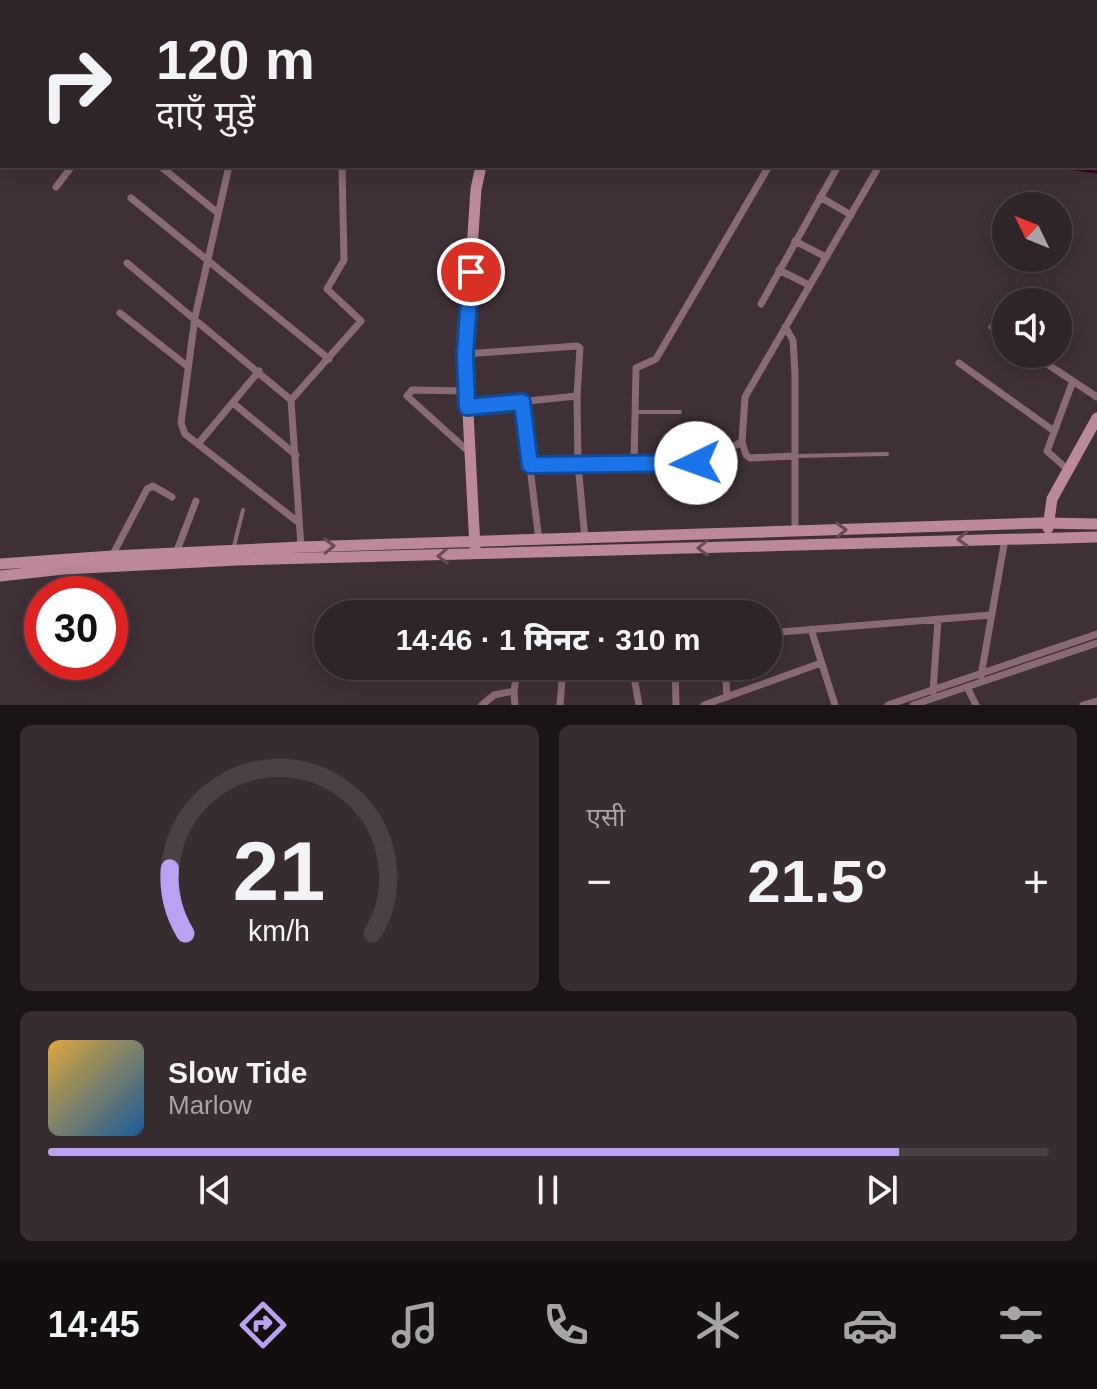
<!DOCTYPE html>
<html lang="hi">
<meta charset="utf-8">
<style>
:root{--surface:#2f2428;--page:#372c30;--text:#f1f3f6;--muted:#a7a4a8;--line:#4a4145;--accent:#bca0f2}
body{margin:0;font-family:Arial,"Noto Sans Devanagari",sans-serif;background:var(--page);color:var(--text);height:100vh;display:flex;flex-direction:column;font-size:30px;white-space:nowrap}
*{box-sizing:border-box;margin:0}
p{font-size:26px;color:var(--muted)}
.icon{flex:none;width:44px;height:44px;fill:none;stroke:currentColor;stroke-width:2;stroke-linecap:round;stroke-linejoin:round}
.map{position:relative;height:705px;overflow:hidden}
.sheet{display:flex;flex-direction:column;gap:20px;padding:20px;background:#1a1416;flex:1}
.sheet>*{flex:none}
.hud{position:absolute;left:0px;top:0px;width:1098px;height:168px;box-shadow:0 4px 20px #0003,0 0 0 2px var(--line);background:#2f2428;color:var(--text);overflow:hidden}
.needle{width:52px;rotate:313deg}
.tools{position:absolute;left:992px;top:192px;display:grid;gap:16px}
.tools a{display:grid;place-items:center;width:80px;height:80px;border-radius:50%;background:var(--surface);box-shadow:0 4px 20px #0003,0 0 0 2px var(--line);font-size:40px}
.speed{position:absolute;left:24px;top:576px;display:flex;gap:16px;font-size:40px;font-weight:700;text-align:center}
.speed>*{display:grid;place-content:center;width:104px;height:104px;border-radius:50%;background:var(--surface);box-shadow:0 4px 20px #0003,0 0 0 2px var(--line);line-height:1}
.speed .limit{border:12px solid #d22;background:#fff;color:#111}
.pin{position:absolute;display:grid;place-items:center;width:68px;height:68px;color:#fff;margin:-34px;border:4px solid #fff;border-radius:50%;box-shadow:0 2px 8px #0007}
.me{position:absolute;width:88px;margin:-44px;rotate:267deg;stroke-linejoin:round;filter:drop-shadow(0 0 6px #0008)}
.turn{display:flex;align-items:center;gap:28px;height:168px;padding:0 24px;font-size:36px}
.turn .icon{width:104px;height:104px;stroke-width:2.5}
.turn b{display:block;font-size:56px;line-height:68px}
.big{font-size:60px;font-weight:800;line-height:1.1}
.sheet .widget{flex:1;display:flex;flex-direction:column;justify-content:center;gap:12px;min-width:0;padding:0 28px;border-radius:12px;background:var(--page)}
.sheet .dial{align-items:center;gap:0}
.dial svg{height:208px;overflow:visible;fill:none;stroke:var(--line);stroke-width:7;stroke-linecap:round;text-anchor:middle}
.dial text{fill:var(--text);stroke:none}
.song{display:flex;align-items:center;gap:24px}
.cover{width:96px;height:96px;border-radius:12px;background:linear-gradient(135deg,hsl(40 70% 55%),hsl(210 70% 35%))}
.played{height:8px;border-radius:4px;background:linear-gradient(90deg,var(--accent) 85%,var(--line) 85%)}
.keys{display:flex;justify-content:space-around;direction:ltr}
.heat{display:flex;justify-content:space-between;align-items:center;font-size:44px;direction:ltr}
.sheet .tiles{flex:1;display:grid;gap:20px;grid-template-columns:1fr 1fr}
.widget:last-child{grid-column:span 2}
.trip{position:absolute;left:314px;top:600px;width:468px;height:80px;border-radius:40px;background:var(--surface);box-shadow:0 4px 20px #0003,0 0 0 2px var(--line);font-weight:800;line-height:80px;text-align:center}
.dock{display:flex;height:128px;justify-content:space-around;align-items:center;background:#130e10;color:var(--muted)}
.dock .icon{width:56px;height:56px}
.dock .selected{color:var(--accent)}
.dock b{font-size:36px;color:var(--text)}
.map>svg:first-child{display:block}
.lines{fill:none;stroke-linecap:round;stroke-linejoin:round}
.stream{stroke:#3c0020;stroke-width:3}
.lane{stroke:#8b6a77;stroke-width:4}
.street{stroke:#8b6a77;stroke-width:7}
.secondary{stroke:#bb889c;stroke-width:11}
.oneway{stroke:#664c56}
.route-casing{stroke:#114b97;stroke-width:20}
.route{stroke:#1a73e8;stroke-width:14}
</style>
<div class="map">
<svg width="1097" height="705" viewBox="0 0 1097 705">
<rect width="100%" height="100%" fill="#3f3036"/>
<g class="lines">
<path class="stream" d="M852,0l3,2
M1053,166l44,6"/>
<path class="lane" d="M637,412h43
M795,456l92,-2
M233,550l10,-40"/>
<path class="street" d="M24,0l20,2
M471,0l4,2
M612,0l13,2
M69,2v-2
M228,2v-2
M280,2l1,-2
M725,2l1,-2
M0,12h2
M1096,52l1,1
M1096,111h1
M1,113l1,-4
M160,166l58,47
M229,166l-34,151 -14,106 4,11 113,88
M56,187l16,-21
M820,197l31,18
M131,198l198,161
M795,241l31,16
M127,263l164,137 10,147
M779,270l30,15
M761,304l77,-138
M120,313l67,53
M785,327l8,13 2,33v159
M992,327l14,10
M465,354l112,-8 3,2 -3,48 1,68 7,75
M1032,354l65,43
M959,363l95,68
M466,391l-54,-1 -5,6 61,55
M291,400l70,-79 -34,-32 17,-29 -2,-94
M522,402l17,139
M233,403l63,52
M467,407l110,-11
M198,444l61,-73
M795,456l-45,2 -4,-3 -4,-13 3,-45 134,-231
M530,465h159l19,-11 12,-1 22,-11
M634,465l2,-97 20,-9 113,-193
M1067,469l-20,-18 26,-70
M176,553l20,-52
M112,556l35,-67 6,-3 19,11
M811,629l24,76
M768,633l223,-18
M632,666l7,39
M675,666l1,39
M725,666l2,31
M981,676l24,-137
M967,687l9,18
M933,692l5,-73
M482,705l12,-10 20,-4
M515,705l-1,-14 4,-25
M560,705l3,-39
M704,705l117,-42
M888,705l209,-71
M913,705l184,-62
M1083,705l14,-4"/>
<path class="secondary" d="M512,2v-2
M1048,528l4,-29 45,-81
M475,548l-10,-194 11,-165 5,-23
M0,564l112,-8 189,-9 741,-24 55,1
M0,576l64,-7 173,-9 860,-23"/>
</g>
<defs><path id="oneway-chevron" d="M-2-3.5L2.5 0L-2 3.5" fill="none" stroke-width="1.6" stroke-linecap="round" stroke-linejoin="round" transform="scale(2)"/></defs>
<g class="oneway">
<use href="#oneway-chevron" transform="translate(841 530) rotate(-2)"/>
<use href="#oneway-chevron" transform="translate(963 539) rotate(178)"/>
<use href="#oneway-chevron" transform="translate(329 546) rotate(-2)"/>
<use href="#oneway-chevron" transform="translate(703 548) rotate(178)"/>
<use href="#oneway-chevron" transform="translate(443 556) rotate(178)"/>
</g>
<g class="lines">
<defs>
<path id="route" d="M471,272l-6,82 2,53 55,-5 8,63 166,-2"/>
</defs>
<use href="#route" class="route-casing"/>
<use href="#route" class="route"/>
</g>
</svg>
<div class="tools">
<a><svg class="needle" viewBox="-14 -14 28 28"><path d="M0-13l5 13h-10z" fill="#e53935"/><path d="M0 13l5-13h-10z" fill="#a7a4a8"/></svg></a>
<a><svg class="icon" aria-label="sound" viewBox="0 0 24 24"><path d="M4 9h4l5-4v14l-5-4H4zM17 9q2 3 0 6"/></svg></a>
</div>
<div class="speed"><div class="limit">30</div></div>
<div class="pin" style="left:471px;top:272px;background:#d93025"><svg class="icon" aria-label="arrive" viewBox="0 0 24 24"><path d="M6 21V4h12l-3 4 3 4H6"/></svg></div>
<svg class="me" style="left:696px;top:463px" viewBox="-20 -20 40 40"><circle r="19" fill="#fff"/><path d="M0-13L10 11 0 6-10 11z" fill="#1a73e8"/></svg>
<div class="trip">14:46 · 1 मिनट · 310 m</div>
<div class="hud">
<div class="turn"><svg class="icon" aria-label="right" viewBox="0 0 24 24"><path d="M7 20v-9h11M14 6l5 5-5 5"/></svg><div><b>120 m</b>दाएँ मुड़ें</div></div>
</div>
</div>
<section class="sheet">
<div class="tiles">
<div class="widget dial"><svg viewBox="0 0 100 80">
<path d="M14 69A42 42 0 1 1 86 69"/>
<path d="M14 69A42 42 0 0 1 8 44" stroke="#bca0f2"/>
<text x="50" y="56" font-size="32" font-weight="700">21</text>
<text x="50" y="72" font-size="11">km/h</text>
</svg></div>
<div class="widget"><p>एसी</p>
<div class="heat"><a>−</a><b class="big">21.5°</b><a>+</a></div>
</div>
<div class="widget">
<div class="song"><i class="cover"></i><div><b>Slow Tide</b><p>Marlow</p></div></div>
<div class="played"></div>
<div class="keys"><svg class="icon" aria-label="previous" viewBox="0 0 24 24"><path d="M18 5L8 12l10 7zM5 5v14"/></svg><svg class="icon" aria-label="pause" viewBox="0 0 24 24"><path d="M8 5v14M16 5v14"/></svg><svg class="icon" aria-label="next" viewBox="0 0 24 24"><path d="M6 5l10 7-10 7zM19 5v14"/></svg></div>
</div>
</div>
</section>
<nav class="dock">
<b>14:45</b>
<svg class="icon selected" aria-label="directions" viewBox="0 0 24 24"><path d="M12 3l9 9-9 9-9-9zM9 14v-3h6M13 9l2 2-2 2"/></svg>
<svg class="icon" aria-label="music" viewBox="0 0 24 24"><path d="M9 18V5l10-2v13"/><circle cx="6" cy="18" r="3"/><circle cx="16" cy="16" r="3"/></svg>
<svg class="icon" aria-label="phone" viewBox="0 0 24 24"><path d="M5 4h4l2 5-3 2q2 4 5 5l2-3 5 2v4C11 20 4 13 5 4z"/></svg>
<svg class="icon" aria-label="climate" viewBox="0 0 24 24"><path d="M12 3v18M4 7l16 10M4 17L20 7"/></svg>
<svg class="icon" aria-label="car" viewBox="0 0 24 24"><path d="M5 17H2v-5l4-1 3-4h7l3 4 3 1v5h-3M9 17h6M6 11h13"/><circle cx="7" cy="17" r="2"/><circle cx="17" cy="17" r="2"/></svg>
<svg class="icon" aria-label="filters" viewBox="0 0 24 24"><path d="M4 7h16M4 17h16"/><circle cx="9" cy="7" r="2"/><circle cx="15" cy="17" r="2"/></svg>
</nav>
